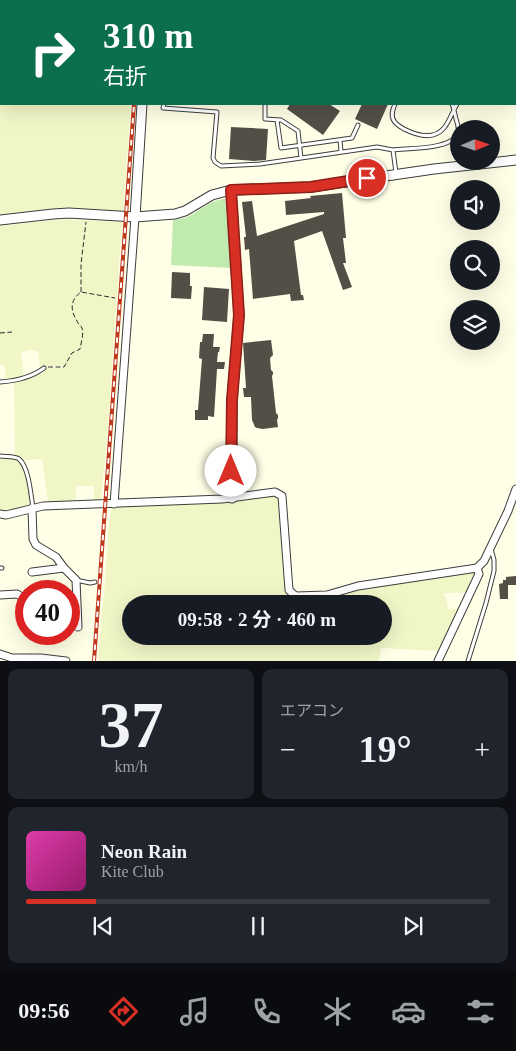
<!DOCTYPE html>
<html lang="ja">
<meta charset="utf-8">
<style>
:root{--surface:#171b24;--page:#20242c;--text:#f1f3f6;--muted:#9ea1a6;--line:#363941;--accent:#d93025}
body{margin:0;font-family:"Times New Roman","Noto Sans JP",serif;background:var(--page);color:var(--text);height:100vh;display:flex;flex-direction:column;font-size:19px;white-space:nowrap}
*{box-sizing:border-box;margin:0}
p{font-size:16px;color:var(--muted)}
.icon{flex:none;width:28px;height:28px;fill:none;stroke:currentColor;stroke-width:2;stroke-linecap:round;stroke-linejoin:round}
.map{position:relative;height:661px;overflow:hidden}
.sheet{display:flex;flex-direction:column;gap:8px;padding:8px;background:#0d0f14;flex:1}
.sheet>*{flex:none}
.hud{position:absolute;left:0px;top:0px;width:516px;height:105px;box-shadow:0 5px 20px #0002;background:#0b6e4f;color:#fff;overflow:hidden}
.needle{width:32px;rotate:88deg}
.fabs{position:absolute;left:450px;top:120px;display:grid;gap:10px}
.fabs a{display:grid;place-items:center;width:50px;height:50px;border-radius:50%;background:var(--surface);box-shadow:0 5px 20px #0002;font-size:25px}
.speed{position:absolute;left:15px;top:580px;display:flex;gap:10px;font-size:25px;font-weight:700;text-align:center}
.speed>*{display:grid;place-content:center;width:65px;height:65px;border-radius:50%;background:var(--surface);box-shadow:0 5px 20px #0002;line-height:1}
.speed .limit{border:8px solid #d22;background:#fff;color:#111}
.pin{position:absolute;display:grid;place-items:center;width:42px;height:42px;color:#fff;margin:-21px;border:2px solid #fff;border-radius:50%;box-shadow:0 1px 5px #0007}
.me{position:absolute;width:55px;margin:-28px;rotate:0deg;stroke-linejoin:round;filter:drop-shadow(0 0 4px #0008)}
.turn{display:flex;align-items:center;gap:18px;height:105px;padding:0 20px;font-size:22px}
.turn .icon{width:65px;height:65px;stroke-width:2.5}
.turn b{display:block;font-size:35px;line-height:42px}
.big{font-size:38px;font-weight:700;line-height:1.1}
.sheet .tile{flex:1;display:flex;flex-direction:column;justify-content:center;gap:8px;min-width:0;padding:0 18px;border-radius:10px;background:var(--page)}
.sheet .dial{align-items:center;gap:0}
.dial b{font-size:65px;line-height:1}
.song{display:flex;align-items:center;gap:15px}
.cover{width:60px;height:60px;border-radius:8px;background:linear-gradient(135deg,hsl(320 70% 55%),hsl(320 70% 35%))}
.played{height:5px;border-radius:2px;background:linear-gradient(90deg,var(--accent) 15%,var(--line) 15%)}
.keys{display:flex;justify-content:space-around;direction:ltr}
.heat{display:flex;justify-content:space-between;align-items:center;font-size:28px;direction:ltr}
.sheet .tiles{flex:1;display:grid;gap:8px;grid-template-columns:1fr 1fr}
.tile:last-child{grid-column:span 2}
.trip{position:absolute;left:122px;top:595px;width:270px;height:50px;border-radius:25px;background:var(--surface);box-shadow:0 5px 20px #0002;font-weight:700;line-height:50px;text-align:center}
.dock{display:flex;height:80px;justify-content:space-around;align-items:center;background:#090b0e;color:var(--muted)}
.dock .icon{width:35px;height:35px}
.dock .selected{color:var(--accent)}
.dock b{font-size:22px;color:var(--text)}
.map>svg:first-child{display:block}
.farmland{fill:#f0f6c6;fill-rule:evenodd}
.green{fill:#c1eaaf}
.building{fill:#534e46}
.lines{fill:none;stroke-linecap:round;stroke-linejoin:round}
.service-casing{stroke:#3d3d3d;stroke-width:5}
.minor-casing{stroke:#3d3d3d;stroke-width:9}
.tertiary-casing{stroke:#3d3d3d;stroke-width:11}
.path{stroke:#2c2c2c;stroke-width:1;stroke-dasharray:5 2.5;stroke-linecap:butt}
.service{stroke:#fff;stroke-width:3}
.minor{stroke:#fff;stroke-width:7}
.tertiary{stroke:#fff;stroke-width:9}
.rail-casing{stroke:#bf371c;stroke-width:4}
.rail{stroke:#fff;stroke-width:2;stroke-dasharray:5.5;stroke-linecap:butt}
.route-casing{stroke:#8d1f18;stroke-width:12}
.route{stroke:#d93025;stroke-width:9}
</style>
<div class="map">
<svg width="516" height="661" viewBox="0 0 516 661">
<rect width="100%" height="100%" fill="#ffffe7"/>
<path class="farmland" d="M0,0h138v1h-137v103h130l-8,110 -123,4z
M63,219l59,3 -14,204 -7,74 -7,1v-15h-18v15l-28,2 -6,-44 -20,1 -7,-4 -1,-75 18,-5 4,-2h6l4,-6h17l1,-2h-18l-6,2 -2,-16 -6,-2 -11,2 3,24 -18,4 -2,-15h-4v-139z
M0,458l15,1 4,2 3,5 6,17 3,23 -20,5 -11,-1z
M276,495l3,2 7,91 2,6 4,4 7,2 25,-2 32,-9 118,-17 3,3 -8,17 -25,1 1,4h1l2,12h11l-19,42 -59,-3 -2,13h-281l4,-52 2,-15 5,-73 3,-15zM131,604h253v32h-253z"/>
<path class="green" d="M223,199h2l6,69 -60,-3 2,-45c7,-1 14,-2 20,-6 10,-6 18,-13 30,-15z"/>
<path class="building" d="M290,104h39l11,7 -17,24 -36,-26z
M362,104h26l-11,25 -22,-10z
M231,127l37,2 -2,31 -12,1 -25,-2z
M342,193l4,45h-3l3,25h-3l9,24 -9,3 -21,-59 -28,10 7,54h2l1,5 -13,1 -1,-7 -37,5 -4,-50 -4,1 -1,-13h2l-4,-35 10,-1 5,35 67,-22v-2l-38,3 -1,-14 26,-3 -1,-2z
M172,272l18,1v13h2l-1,13 -20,-1z
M204,287l25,2 -2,33 -25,-2z
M203,334h11l-1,13h7l-1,5h-1l-1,10h8l-1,7h-7l-3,48 -6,-1v4h-13v-10h3l4,-51 -3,-1 1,-16h2z
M271,340l2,15 -3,3 1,12 2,2v2l-1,2 4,37 2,2v3l-1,2 1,7 -15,2 -6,-1 -2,-1 -3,-7 -1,-23h-7l-1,-9h3l-3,-45z
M516,576v9h-8v14h-8l-1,-15 4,-1v-3h3v-3z"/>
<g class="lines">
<defs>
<path id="service" d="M171,1v-1
M427,1v-1
M515,57h1
M164,104l-1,4 54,4 -4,46 2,4 6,4 39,-2 117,-17 16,3 3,23
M395,104c-2,5 -4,9 -2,15 2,5 6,7 11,10 12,6 29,12 40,-1 5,-6 9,-17 13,-24
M265,106v13l16,1 17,11 3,27
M277,120l4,28 71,-10 6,-13
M340,140l1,12
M393,150c15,-2 63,0 65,-19 1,-4 -1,-9 -2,-12 -1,-5 -2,-10 -4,-15
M0,382c15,-1 32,-5 44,-14
M0,456c5,1 15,0 19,3 10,8 12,37 14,49
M0,568h2
M76,580l14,3 5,-1
M468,661l18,-58 8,-32v-11l-3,-11"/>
<path id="minor" d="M114,504l21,-287
M32,508l1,31 3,6 20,12 8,11 12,12 2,47
M0,514l6,1 37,-9 179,-7 53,-7 7,4 7,94 4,4 3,2 31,-1 31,-9 119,-18 7,-7 24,-50 8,-22
M32,572l32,-4
M0,595l17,-1 5,3 4,-1
M0,654l12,4h29l25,3
M438,661l41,-87 -2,-6"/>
<path id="tertiary" d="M149,1v-1
M231,190l8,125 -7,85v98
M135,217l7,-113
M0,220l53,-6 16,-1 66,4 40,-3 10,-3 27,-16 19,-5 80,-3 123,-18 82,-9"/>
</defs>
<use href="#service" class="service-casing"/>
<use href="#minor" class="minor-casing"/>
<use href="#tertiary" class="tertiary-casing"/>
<path class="path" d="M72,1l1,-1
M0,63l1,-1
M81,292v-28l5,-42
M0,333l12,-1
M48,367h16l8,-14 8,-4c1,-6 4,-15 2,-21 -2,-3 -4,-4 -5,-7 -7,-11 -7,-21 4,-29l34,6"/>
<use href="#service" class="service"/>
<use href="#minor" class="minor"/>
<use href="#tertiary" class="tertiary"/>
<defs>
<path id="rail" d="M141,1v-1
M94,661l40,-557"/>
</defs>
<use href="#rail" class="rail-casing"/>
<use href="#rail" class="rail"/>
</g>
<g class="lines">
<defs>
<path id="route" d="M231,471l1,-71 7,-85 -8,-125 80,-3 56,-9"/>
</defs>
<use href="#route" class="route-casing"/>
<use href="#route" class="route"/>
</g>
</svg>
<div class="fabs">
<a><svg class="needle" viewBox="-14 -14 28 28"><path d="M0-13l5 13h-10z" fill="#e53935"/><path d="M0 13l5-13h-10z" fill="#9ea1a6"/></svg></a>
<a><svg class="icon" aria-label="sound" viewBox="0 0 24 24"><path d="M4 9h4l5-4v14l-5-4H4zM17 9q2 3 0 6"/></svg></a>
<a><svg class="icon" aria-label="search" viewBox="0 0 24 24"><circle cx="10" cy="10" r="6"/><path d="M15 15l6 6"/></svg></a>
<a><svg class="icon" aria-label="layers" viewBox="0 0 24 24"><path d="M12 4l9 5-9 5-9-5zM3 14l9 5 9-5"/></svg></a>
</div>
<div class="speed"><div class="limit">40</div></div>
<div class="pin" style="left:367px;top:178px;background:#d93025"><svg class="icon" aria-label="arrive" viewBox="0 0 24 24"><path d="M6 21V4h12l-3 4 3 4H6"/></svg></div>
<svg class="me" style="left:231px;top:471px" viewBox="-20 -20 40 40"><circle r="19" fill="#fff"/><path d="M0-13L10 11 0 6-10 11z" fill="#d93025"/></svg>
<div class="trip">09:58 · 2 分 · 460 m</div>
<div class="hud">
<div class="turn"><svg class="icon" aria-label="right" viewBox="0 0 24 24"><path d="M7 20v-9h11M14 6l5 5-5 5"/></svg><div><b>310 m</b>右折</div></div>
</div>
</div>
<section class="sheet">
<div class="tiles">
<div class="tile dial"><b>37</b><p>km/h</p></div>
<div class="tile"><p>エアコン</p>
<div class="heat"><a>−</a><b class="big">19°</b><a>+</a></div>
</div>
<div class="tile">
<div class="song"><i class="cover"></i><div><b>Neon Rain</b><p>Kite Club</p></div></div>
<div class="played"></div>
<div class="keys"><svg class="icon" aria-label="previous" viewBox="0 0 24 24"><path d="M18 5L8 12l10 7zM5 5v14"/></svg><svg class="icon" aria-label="pause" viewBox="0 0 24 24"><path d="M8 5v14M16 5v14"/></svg><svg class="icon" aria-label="next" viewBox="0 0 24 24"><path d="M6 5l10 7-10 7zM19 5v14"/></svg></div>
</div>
</div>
</section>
<nav class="dock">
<b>09:56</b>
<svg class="icon selected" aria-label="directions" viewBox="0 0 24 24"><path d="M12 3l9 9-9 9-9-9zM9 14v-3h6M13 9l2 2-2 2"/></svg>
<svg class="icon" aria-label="music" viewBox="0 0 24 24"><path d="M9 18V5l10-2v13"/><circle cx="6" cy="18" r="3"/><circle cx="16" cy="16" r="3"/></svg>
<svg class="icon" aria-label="phone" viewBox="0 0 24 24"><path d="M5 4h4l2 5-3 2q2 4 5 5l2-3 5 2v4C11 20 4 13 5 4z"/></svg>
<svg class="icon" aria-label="climate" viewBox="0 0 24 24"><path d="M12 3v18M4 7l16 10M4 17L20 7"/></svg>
<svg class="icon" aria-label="car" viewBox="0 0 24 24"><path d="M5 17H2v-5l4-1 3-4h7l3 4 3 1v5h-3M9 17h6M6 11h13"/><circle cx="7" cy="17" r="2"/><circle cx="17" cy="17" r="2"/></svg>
<svg class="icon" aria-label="filters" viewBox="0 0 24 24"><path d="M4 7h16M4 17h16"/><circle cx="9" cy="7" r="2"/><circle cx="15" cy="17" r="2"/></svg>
</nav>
